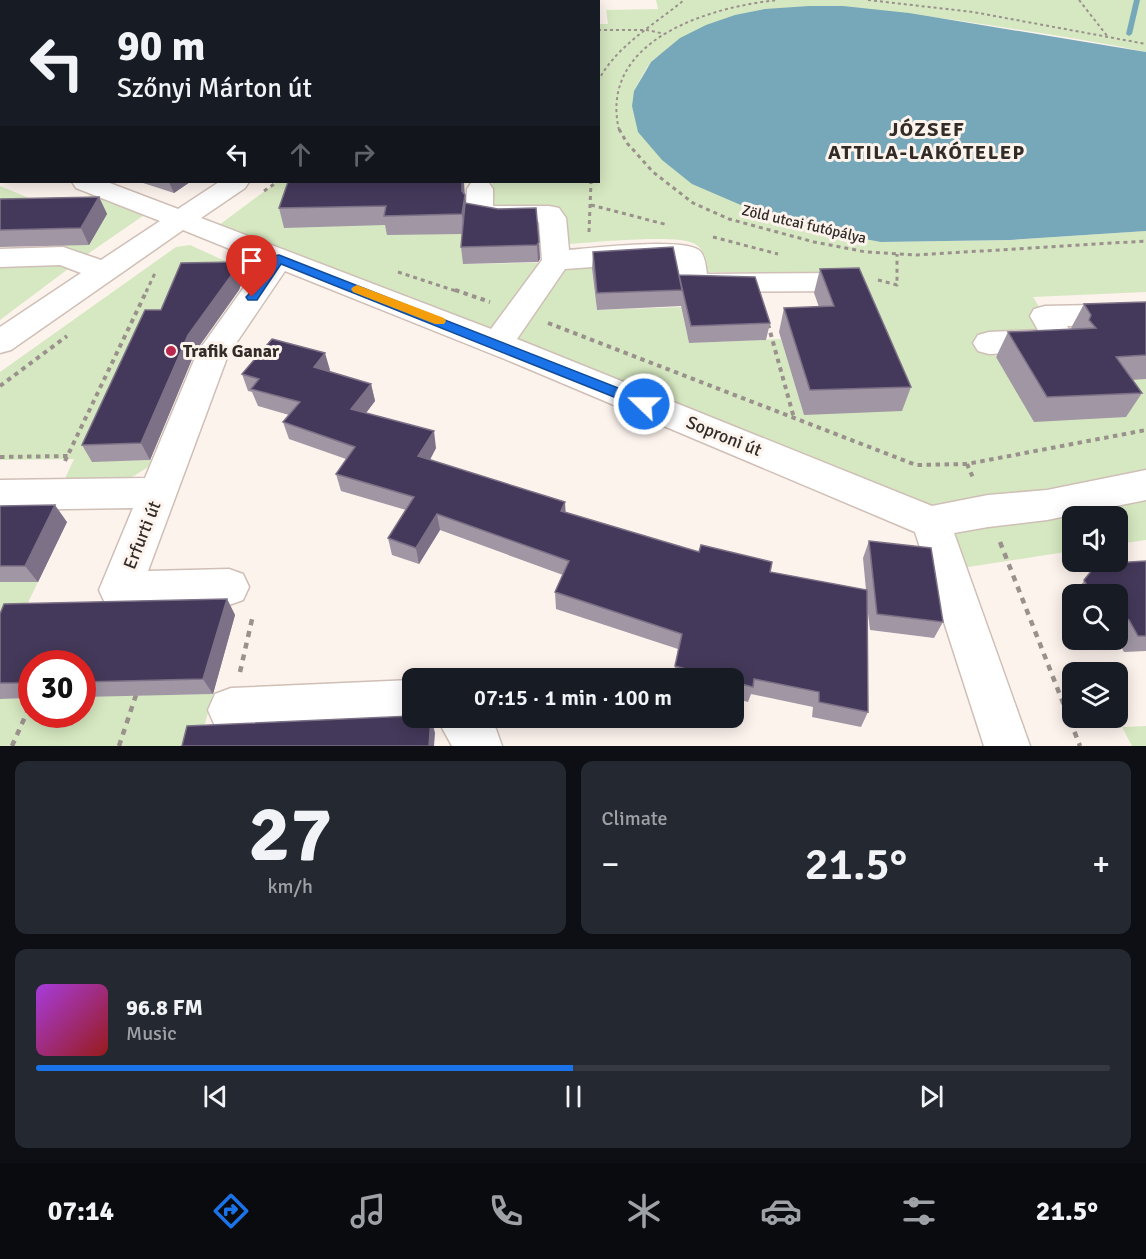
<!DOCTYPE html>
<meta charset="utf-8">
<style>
:root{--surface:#171b24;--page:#242831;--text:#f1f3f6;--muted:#9ea1a6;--line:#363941;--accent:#1a73e8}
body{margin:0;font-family:Signika,sans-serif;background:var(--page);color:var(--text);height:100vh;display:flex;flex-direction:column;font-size:22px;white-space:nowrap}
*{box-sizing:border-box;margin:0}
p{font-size:20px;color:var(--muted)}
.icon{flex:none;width:33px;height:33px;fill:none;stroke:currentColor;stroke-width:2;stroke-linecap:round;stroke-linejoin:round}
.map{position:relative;height:746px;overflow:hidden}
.panel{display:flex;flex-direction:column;gap:15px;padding:15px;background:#0d0f14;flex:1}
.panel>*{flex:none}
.hud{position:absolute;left:0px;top:0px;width:600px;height:183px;box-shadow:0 3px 15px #0003;background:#171b24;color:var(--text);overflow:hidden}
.tools{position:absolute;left:1062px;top:506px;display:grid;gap:12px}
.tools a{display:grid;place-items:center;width:66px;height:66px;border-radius:12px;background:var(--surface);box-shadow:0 3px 15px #0003;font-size:30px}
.speed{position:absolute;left:18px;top:650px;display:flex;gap:12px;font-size:30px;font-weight:700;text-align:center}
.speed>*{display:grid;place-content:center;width:78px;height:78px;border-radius:50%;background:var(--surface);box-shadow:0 3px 15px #0003;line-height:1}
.speed .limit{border:9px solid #d22;background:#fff;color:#111}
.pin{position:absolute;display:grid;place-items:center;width:51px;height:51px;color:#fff;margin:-62px -26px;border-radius:50% 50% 50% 0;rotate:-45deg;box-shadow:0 0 6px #0007}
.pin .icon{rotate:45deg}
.me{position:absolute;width:66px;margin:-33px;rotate:292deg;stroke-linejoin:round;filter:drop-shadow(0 0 4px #0008)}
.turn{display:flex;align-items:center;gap:21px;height:126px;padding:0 18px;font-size:27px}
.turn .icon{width:78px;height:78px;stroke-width:2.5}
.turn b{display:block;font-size:42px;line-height:51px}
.lanes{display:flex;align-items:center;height:57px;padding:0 18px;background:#0003;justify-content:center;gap:30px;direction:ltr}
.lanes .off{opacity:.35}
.big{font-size:45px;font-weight:600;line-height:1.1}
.panel .card{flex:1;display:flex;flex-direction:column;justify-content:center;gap:9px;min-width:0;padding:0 21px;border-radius:12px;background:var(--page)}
.panel .dial{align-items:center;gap:0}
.dial b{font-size:78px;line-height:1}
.song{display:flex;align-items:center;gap:18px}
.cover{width:72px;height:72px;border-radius:9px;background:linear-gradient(135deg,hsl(280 70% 55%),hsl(0 70% 35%))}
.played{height:6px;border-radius:3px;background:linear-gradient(90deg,var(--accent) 50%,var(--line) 50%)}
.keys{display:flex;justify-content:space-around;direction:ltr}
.heat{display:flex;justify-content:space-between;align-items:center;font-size:33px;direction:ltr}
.panel .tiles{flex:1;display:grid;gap:15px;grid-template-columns:1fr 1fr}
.card:last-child{grid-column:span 2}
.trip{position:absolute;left:402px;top:668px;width:342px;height:60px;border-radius:12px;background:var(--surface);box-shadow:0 3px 15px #0003;font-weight:600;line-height:60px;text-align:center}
.menu{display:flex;height:96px;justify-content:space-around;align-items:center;background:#090b0e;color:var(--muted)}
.menu .icon{width:42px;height:42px}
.menu .active{color:var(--accent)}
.menu b{font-size:27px;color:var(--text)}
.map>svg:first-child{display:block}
.green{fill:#d6e8c1;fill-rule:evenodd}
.water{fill:#77a8b9}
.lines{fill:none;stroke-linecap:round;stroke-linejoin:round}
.stream{fill:#77a8b9;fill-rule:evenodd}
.minor-casing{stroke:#cfbfb6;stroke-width:3}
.path-far3{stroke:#9a918d;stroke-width:2;stroke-dasharray:3 3;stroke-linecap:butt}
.path-far2{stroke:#9a918d;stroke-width:3;stroke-dasharray:4 4;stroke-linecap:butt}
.path-far1{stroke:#9a918d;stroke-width:4;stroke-dasharray:4.5 4.5;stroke-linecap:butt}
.path{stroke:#9a918d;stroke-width:4.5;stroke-dasharray:6 6;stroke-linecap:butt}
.minor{fill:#fff;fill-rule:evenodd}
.wall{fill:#a096a4}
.shaded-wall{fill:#7c7186}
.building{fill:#44395a;stroke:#7c7186;stroke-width:1.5}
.route{fill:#1a73e8;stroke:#114b97;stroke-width:1.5}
.slow{fill:#f59e0b}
.poi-dot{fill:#b8284f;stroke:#fdf3ed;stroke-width:2}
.labels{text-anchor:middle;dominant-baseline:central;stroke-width:6;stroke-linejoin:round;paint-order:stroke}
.far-street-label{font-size:15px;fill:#322b28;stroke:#fdf3ed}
.poi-label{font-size:18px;font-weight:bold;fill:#322b28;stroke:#fdf3ed;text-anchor:start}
.street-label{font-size:18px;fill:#322b28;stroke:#fdf3ed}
.far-district-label{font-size:20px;font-weight:bold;letter-spacing:1.5px;fill:#322b28;stroke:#fdf3ed}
</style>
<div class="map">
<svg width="1146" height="746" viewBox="0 0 1146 746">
<rect width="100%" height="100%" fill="#fdf3ed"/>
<path class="green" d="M656,0h490v52c-56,-12 -114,-20 -171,-29 -99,-15 -242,-23 -322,37 -8,8 -13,21 -19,31l247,151 129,-2 136,-9v61l-113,5 27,43 -70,4 6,13 105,24 45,-2v161l-28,4v-28h-46v35l-123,19 -18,-49 -720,-290 66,-49h321v-158h10l-2,-14 52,-1zM492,183l-1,25 70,9 4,27c24,-1 113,-11 130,0 10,6 11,17 13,28h138l-42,143 -23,-76 -92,4 -8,-36 -84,3 -6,-48 -128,2 2,-30 -67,-50z
M0,186l63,26 39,-24 51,21 -61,42 -92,69v-52l46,-2 12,-20 -58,-30z
M190,245l57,26 -4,8 -55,1 -64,111 -32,70 67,-1 -25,16 -28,9h-44l12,-26 -74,1v-88l176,-125z
M0,582h38l-38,78z
M213,694l-14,52h-199v-47l31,-1 1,16h50l1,-18z
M1146,726v20h-14l-10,-19z"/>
<path class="water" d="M809,6h34l66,7 237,39v179l-136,9 -129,2 -96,-18 -93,-40 -30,-24 -24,-28 -6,-26 2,-15 17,-29 29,-24 26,-13 29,-10 30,-6z"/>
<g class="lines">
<path class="stream" d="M1134,0h6l-8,34 -3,2 -3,-2z"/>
<defs>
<path id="minor" d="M374,0h20l-21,2z
M493,0h20l-21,2z
M72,182h35l71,27 41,-27h30l-4,6 -44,30 290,111 51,-69 -3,-38c-22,0 -60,8 -73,-12l1,-21 4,-6 8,-1 10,1 4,6v17h56l10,2 7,10 3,32c23,-2 117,-13 131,1 5,5 6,16 7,23l139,-1 10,2 5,7 -5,7 -10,2 -144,1c-23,-6 -21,-11 -27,-31l-110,8 -48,70 415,167 56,-11 59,-5 99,-20v30l-99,20 -59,7 -34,6 76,213h-46l-69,-214 -403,-170 -227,-91 -57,84 -80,216 81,-2 14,5 6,13 -6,13 -14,5 -109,3 -15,-5 -6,-13 34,-82 -133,2v-30l145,-2 52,-125 65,-91 -79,-32 -172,120 -11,3v-26l81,-54 -21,-8 -60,2v-18l63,-2 38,13 59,-39 -84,-33z
M1146,304v20l-79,2 9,14 -5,8 -11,3 -71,3 -11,-3 -5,-8 5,-8 11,-3 49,-2 -8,-14 4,-7 11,-3z
M412,680v37h16l-16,7 -181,8 -16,-6 -7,-16 7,-16 16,-6z
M436,717h51l9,12 6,17h-50z"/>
</defs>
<use href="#minor" class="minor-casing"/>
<path class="path-far3" d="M868,0l105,12 173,32
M1079,0l29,37
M598,30h49l18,4
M598,81c19,-36 56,-56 86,-81
M619,130c-21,-90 90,-123 159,-130"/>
<path class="path-far2" d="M619,129l8,14 26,29 40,31 36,16 85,23 52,10 50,3 230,-14
M264,191l13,-9
M591,205l77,20
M589,232l2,-50
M713,237l65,17
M398,272l61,20
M878,280l19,5v-31
M146,292l10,-21"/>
<path class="path-far1" d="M455,290l35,12
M548,323l368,142 51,-1 179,-34
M768,324l26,94
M0,386l67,-50
M0,457l68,-1
M65,461l82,-171
M967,464l7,16"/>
<path class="path" d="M1000,542l80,204
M240,672l13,-57
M12,746l20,-45
M119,746l17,-51"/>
<use href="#minor" class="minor"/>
</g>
<path class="wall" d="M140,182h50l-16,11z
M288,182h176l2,21 73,39 1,17 -2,3 -75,2 -2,-17 1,-13 -75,1 -2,-10 -101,3 -5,-20z
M99,197l8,17 -18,31 -89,2v-48z
M593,252l86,24 91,47 -4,17 -77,3 -8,-37 -84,4 -5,-41z
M237,262l6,17 -4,11 -44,62 -45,108 -58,2 -10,-17 79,-135z
M820,269l91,118 -9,24 -98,4 -25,-83 5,-24 35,-1 -5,-14z
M1146,302v77l-14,1 10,13 -16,24 -92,5 -38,-65 12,-25 64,-2 -1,-2 13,-24z
M330,370l-1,1 42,13 4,17 -9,12 70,35 -6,12 135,52 134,40 71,20 96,18 -3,-32 6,-17 74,81 -9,16 -64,-8 -3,-25 1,107 -7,15 -49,-10 1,-10 -62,-13 -3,8 -14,-4v-20h-61l5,-29 -122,-40 -1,-17 8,-17 -123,-45 -21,34 -27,-9 -4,-17 18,-28 -65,-19 -5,-17 10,-15 -57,-20 -6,-17 6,-7 -31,-9 -6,-14 -4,-1 -6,-17z
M0,506l67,16 -29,60h-38z
M1146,561v90l-22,1 -7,-13 1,-45h-44l23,-30z
M227,599l8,16 -22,79 -131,3v-34h-50v35l-32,1v-85z"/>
<path class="shaded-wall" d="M249,0h26l-2,2h-26z
M2,113v20l-2,1v-20z
M169,182h21l-16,11z
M462,182h2v18l1,-5 2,19 -3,20 -2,-20z
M99,197l8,17 -18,31 -8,-17z
M539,242l1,17 -2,3 -1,-17z
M237,262l6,17 -4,11 -44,62 -45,108 -9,-17 47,-108z
M325,353l5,17 -11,14 -5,-17z
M371,384l4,17 -19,25 -5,-17z
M434,431l2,17 -14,26 -4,-18z
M565,502l1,17 -5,-8z
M55,505l12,17 -29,60 -13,-16z
M437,514l3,16 -21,34 -3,-16z
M227,599l8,16 -22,79 -10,-15z
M431,717l4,16 -1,13h-5z"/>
<path class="building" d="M76,0h173l-2,2h-174z
M2,43v70l-2,1v-70z
M288,182h174v9l3,4 -3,19 -78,2 2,-10 -107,2z
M99,197l-18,31 -81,2v-31z
M465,203l33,6 38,-1 3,34 -2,3 -76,2z
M673,247l9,43 -85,3 -4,-41z
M237,262l-4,11 -45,62 -47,108 -59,2 63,-135h16l20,-47z
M859,268l52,119 -101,3 -26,-82 50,-2 -14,-37z
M679,275l76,2 15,46 -79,3z
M1146,302v53l-30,2 26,36 -95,4 -39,-65 88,-4 -7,-8 2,-5 -7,-11z
M272,339l53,14 -11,14 57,17 -20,25 83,22 -16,25 147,46 -4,9 138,41 2,-7 71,17 -2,10 97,18 1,122 -49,-10v-10l-65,-13 -1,8 -19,-5v-4h-16l-43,-12 7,-32 -127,-42 14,-31 -132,-47 -21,34 -28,-10 26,-41 -78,-23 19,-27 -72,-25 17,-20 -49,-13 8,-10 -17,-5z
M55,505l-30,61h-25v-60z
M869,541l62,7 12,74 -66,-8z
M1146,561v75h-8l-9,-16 -11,-3v-23h-26l-8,-14 13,-16z
M227,599l-24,80 -121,3v-19h-50v20h-32v-69l4,-10z
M412,716v1h19l-2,29h-247l5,-20z"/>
<path class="route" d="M279,255l370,145 2,4 -2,3h-10l-358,-143 -24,36h-9l-2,-3 2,-2 26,-39z"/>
<path class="slow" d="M357,285l87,33 2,3 -2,3h-9l-82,-32 -2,-3 2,-2z"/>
<circle class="poi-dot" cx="171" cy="351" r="6"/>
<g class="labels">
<g class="far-street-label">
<text transform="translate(804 224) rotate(13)">Zöld utcai futópálya</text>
</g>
<g class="poi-label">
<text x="183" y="351">Trafik Ganar</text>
</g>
<g class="street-label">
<text transform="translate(724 436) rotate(22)">Soproni út</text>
<text transform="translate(142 535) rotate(-68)">Erfurti út</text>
</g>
<g class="far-district-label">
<text x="927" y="129">JÓZSEF<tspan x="927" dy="23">ATTILA-LAKÓTELEP</tspan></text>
</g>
</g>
</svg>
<div class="tools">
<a><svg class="icon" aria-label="sound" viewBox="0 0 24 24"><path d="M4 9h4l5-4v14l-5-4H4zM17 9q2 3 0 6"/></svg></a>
<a><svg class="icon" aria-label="search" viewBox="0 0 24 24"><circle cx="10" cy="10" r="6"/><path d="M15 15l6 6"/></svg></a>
<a><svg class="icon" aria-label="layers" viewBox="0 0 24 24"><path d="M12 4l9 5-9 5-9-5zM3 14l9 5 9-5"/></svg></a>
</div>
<div class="speed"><div class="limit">30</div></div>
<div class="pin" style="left:252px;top:297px;background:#d93025"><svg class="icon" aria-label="arrive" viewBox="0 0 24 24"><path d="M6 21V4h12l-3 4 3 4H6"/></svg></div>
<svg class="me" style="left:644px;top:404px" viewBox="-20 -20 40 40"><circle r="17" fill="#1a73e8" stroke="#fff" stroke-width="3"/><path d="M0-11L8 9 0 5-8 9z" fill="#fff"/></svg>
<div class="trip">07:15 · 1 min · 100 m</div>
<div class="hud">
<div class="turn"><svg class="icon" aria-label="left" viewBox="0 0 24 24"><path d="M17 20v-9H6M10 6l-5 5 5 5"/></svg><div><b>90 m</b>Szőnyi Márton út</div></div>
<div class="lanes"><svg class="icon" aria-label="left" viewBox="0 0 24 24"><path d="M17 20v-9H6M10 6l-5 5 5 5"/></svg><svg class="icon off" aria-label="ahead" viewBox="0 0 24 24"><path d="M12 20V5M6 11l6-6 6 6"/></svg><svg class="icon off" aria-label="right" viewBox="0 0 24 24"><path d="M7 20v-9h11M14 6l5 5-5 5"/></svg></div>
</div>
</div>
<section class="panel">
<div class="tiles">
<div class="card dial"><b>27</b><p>km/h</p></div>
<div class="card"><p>Climate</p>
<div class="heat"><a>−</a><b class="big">21.5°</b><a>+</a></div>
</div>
<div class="card">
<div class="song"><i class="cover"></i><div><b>96.8 FM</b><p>Music</p></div></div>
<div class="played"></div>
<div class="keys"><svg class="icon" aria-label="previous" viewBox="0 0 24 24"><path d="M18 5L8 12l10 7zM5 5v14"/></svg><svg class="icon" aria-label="pause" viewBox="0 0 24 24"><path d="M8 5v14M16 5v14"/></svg><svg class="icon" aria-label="next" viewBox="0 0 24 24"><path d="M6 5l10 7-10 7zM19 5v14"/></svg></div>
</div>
</div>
</section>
<nav class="menu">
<b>07:14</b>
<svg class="icon active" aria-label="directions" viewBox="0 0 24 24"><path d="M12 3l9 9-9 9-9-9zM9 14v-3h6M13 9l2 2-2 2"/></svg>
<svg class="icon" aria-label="music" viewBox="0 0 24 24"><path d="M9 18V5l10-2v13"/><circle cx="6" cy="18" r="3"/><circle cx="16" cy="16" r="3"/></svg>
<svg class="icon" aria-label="phone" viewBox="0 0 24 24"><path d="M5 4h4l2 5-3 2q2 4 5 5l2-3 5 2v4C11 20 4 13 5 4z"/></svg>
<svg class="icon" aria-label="climate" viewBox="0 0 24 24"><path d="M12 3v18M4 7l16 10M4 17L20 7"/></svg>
<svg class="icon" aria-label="car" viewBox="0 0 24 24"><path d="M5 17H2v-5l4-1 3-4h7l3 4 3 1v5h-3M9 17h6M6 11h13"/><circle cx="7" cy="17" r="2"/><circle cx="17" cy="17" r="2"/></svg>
<svg class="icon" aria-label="filters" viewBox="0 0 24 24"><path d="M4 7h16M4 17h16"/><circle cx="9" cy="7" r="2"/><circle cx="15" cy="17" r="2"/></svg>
<b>21.5°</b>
</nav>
